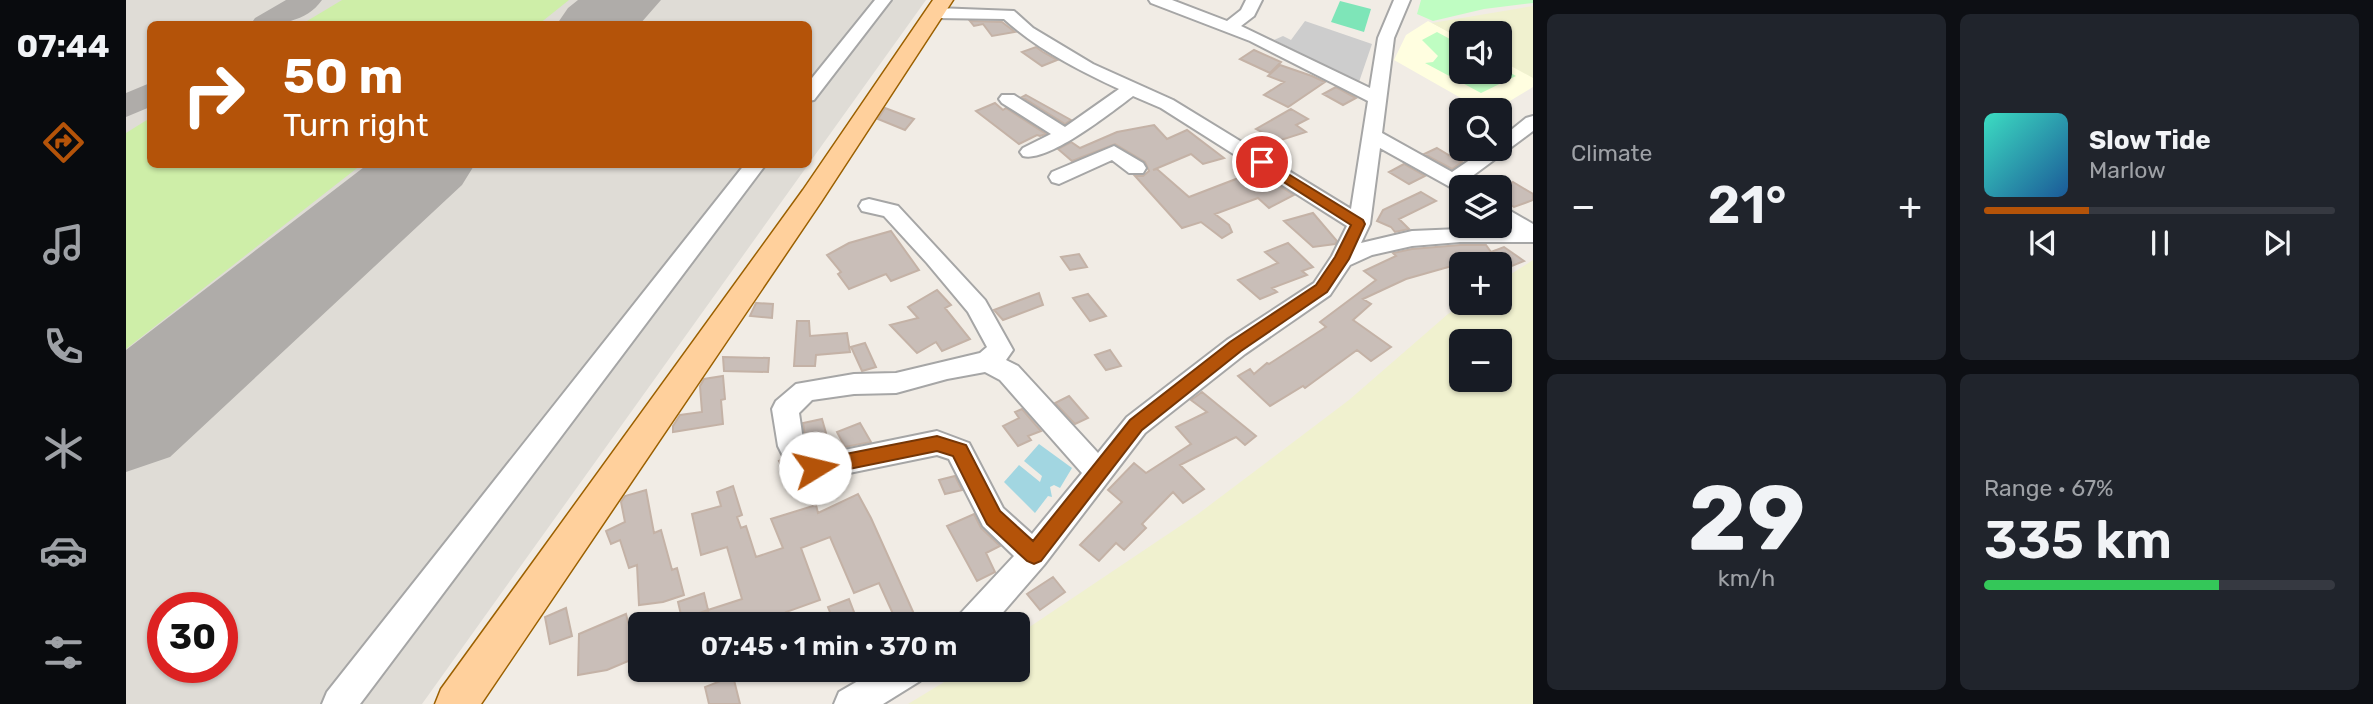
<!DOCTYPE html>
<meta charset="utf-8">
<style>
:root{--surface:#171b24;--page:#20242c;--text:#f1f3f6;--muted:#9ea1a6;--line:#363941;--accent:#b45309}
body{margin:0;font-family:Rubik,sans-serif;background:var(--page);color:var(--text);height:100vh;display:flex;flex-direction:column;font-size:26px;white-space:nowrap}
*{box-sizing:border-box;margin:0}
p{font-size:23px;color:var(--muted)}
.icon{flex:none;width:38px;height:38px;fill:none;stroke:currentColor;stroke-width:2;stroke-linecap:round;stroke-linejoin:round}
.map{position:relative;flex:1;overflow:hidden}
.details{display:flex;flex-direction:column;gap:14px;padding:14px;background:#0d0f14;width:840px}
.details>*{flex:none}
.guide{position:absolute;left:21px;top:21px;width:665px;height:147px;border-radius:10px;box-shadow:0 2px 5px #0004;background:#b45309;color:#fff;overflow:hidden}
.controls{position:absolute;left:1323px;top:21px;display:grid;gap:14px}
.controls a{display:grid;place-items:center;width:63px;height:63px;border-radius:10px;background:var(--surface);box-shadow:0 2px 5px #0004;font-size:35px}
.speed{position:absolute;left:21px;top:592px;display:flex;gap:14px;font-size:35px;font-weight:700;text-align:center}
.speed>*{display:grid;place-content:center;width:91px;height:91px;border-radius:50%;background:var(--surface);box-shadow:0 2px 5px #0004;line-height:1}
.speed .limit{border:10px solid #d22;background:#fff;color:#111}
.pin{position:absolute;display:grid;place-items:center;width:60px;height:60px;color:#fff;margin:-30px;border:4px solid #fff;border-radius:50%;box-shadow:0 2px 7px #0007}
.me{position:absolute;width:77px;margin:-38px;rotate:81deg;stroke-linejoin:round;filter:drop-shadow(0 0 5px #0008)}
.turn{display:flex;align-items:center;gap:24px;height:147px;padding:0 21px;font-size:32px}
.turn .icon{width:91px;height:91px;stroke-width:2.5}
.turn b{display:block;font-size:49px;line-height:60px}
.big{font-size:52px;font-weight:600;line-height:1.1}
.details .card{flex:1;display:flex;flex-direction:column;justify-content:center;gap:10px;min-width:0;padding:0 24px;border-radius:10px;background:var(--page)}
.details .dial{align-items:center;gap:0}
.dial b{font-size:91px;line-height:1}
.song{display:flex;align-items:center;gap:21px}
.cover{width:84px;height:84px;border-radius:10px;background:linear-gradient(135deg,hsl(170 70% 55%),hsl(210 70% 35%))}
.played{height:7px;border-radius:4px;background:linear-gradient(90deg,var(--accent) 30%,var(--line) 30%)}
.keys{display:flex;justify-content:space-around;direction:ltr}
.heat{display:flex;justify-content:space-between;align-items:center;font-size:38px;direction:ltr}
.charge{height:10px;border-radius:5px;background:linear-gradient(90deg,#34c759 67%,var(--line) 0)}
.details .tiles{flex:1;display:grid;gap:14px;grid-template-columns:repeat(2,1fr)}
.trip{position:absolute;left:502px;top:612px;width:402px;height:70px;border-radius:10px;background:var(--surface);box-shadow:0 2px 5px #0004;font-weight:600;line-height:70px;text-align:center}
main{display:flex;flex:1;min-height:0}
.menu{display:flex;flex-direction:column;width:126px;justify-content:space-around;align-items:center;background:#090b0e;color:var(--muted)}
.menu .icon{width:49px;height:49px}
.menu .active{color:var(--accent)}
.menu b{font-size:32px;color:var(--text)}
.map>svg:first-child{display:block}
.education{fill:#fffee0}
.religious{fill:#cdcdcd}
.airport{fill:#dfdcd6;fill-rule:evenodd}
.farmland{fill:#f0f1cf;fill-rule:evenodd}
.grass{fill:#ceeea8}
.park{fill:#bffdc2}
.pitch{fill:#7ee5b8}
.water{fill:#a2d6e1}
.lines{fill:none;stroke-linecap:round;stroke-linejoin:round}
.taxiway{fill:#afaca9;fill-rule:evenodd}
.runway{fill:#afaca9;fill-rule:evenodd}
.building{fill:#c9beb8;stroke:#c4b2a6;stroke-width:2}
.minor-casing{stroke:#a6a6a6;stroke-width:4}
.major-casing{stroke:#9b6000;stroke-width:3}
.minor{fill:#fff;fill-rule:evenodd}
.major{fill:#ffd09c;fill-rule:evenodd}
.route{fill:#b45309;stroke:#753606;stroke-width:2}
</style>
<main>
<nav class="menu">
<b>07:44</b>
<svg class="icon active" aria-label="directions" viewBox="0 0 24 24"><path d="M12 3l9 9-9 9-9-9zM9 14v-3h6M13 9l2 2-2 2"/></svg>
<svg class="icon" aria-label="music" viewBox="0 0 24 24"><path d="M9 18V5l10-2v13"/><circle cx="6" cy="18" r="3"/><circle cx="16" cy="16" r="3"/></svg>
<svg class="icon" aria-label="phone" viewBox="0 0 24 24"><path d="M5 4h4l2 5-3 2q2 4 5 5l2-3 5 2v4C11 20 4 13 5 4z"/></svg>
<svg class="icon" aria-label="climate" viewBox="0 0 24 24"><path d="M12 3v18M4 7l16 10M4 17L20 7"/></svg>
<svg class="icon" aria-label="car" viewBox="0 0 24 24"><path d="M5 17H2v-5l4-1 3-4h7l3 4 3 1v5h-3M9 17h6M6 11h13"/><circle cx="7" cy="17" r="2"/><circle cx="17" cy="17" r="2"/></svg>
<svg class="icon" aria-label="filters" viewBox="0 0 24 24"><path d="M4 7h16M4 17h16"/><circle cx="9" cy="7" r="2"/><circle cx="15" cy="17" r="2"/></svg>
</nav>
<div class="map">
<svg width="1407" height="704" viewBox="0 0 1407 704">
<rect width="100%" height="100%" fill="#f1ece5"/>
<path class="education" d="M1302,21l33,17v34h39v-15l33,17v13l-38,23h-13l-88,-50 12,-25z"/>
<path class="religious" d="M1179,21l67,23 -13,38 -85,-42 9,-4 8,4z"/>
<path class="airport" d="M0,0h800l-504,704h-296zM24,24h658v140h-658zM37,607h59v60h-59z"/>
<path class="farmland" d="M1407,6v72l-33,-18v-27h-39v6l-29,-16z
M1407,260v444h-625l56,-34h54l1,-36 179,-120 151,-114 99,-86 18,-11h34v-22zM1335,341h39v39h-39z"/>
<path class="grass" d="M216,0h227l-30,24h-237z
M24,118v46l211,1 -235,184v-216z"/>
<path class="park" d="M1295,0h112v3l-49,6 -51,12 -16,-7z
M1311,32l24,13v27h39v-5l16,9 -35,17 -56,-30 8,-1 5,-6 -16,-16z"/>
<path class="pitch" d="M1214,1l31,8 -7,23 -33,-10z"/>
<path class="water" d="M913,444l33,24 -12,20 -6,-3 -4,2 2,10 -4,-1 -13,17 -31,-31 15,-17 21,17 2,-6 -18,-15z"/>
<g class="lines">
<path class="taxiway" d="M160,0h36c-17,24 -45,24 -71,24l4,-6z
M24,83v24l-24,10v-24z"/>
<path class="runway" d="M452,0h83l-21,24h-83l11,-16z
M242,164h107l-13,21 -292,272 -44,15v-122z"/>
</g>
<path class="building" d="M844,21l32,1 13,10 -23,4 -9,-12 -9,2z
M910,47l7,5 14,8 -15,6 -20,-14z
M1128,50l27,12 -11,11 -30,-14z
M1154,65l32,11 13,6 -37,25 -24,-12 20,-13 -16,-6z
M1210,87l20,11 -13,7 -20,-11z
M900,95l45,25 -6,4 -43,-27z
M869,103l8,7 3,-2 40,26 -6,2 -3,-1 -18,9 -43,-33z
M759,108l29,11 -9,11 -27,-11z
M1165,109l17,10 -12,6 10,7 -28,9 -22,-12z
M1028,125l13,14 20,-9 37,28 -21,6 -12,-10 -38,16 4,-1 32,28 60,-23 6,5 8,-3 31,19 -25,13 -11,-10 -43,16 14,11 3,7 -10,6 -21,-16 -19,6 -47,-52h8l6,-5 -4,-9 -30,-18 -43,17 -14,-12 13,-7 9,6 37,-16z
M1311,148l15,9 10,5 -10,7 -28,-15z
M1278,164l21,12 -16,8 -20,-12z
M1387,182l20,12v6l-19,7 -14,-9v-8z
M1295,192l15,9 -37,18 10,10 -14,3 -4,-5 -14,-6 6,-11z
M1187,213l24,28 -2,3 -22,3 -29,-26z
M765,231l28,39 -28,11 -5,-7 -37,15 -11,-15 3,-2 -14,-17 22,-12z
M1162,243l25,24 -11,4 5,4 -35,13 5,4 -17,7 -22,-19 40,-17 -13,-11z
M1334,245h26l5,7 13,-5 20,14 -22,9 -2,-6 -11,-4h-16l-67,19 -43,20 8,5 -18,16 38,27 -20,14 -14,-11 -52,38 -2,-2 -33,20 -32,-30 12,-7 4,5 13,-11 2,1 57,-37 -6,-5 56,-42 -12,-9 32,-15 -3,-3 19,-4z
M953,254l8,13 -17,3 -9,-13z
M811,290l14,15 -6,3 25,31 -28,12 -6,-9 -19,11 -27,-28 28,-7 -10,-11z
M913,293l4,12 -40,15 -9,-10z
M962,294l18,22 -16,5 -17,-23z
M630,303l17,1 -1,14 -22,-2z
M671,321h12l1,15 37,-3 3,19 -34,3 -1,11h-21z
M739,343l11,24 -14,4 -11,-24z
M984,350l11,16 -15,4 -11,-15z
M597,357l46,1 -1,14 -44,-1z
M597,376l2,23 -4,1 2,24 -50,8v-6l7,-11 22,-3 -2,-26 4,-7z
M1076,392l54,44 -11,9 -9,-8 -56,28 24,24 -21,14 -10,-11 -31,32 4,4 -22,22 -8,-7 -17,18 -19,-16 42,-43 -14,-12 26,-27 12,10 45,-29 -15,-17 31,-15 -16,-12z
M943,396l19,22 -13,6 -20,-21z
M896,409l19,22 -13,5 3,4 -13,6 -15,-20 16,-8 -4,-6z
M696,419l4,14 -21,4 -2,-14z
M734,423l11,19 -26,5 -8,-15z
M657,459l20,20 8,3 -16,7 -16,-28z
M829,476l7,14 -17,4 -6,-14z
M607,486l9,29 -5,2 4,11 5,-2 10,31 27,-9 -12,-29 45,-14 2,8 40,-19 13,24 48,107h-21l-19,-42 -25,10 -24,-56 -29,11 19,52 -34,12 4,13h-79l-3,-15 34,-11 -15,-52 -26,8 -9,-41 29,-8 -4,-14z
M520,490l8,43 7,-3 11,40 5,-2 7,27 -21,7 -24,3 -2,-40 -8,3 -9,-28 -9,4 -5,-13 19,-9 -4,-20 4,-6z
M848,514l7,14 19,18 -14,7 9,19 -18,9 -30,-55z
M927,577l12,15 -25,18 -13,-16z
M578,593l4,17 -26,9 -4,-17z
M723,599l10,26h-24l-7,-18z
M440,608l6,28 -22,8 -5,-27z
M500,614l7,28 7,-3v17l-33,14 -29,5 1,-41z
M607,676l7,28h-31l-4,-17z"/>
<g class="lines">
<defs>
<path id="minor" d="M749,0h16l-77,100 -6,1v-18z
M1023,0h23l55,21 14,-11 5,-10h16l-8,16 -13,10 129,62 8,-50 16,-38h16l-16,38 -12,95 70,39 34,-23h14v-10l26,-21 7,-2v15l-66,49 6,7h-12v6l-81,-45 -10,76 -9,19 51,-12 95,-4 -7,-5v-17l33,19v18h-73l-48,4 -40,9 -22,10 -20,30 -85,59 -100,79 -101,132 -52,60h-37l5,-11 54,-58 -31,-30 -34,-67 -12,-4 -122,25 -10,-3 -23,-23 -4,-8 -6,-37 4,-8 20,-17 58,-10 42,-1 84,-20 7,-6 -19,-35 -41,-49 -43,-47 -22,-5 -3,-5 3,-5 7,-2 29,7 87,94 28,50 -7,10 12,6 80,87 29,-36 100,-77 87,-57 18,-27 15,-30 -186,-118 -28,-12c-20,15 -85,67 -110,60l-3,-4 3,-4 28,-14 -49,-31 -3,-4 3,-4h12l51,32 54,-38c-41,-19 -82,-40 -115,-70l-68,-1 -8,-5 8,-5 78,3 19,17 60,36 80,36 178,109 17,-108 -118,-60 -99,-38zM859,372l15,8 82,93 -50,61 -29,-26 -34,-65 -32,-12 -117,24 -17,-15 -4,-27 13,-13 42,-6 42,-1 51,-14z
M988,146l29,17 3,5 -3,5h-14l-17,-13 -53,24 -7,-2 -3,-5 3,-5z
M619,164h21l-406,540h-38l5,-12z
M751,670h48l-5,11 -37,23h-49l5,-12z"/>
<path id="major" d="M807,0h20l-132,202 -340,502h-46l6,-15 362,-499z"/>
</defs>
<use href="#minor" class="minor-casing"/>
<use href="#major" class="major-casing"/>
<use href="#minor" class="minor"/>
<use href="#major" class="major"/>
</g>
<path class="route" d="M1136,158l101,62 2,4 -16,35 -22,33 -86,59 -99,79 -101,131 -7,3 -7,-3 -40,-37 -34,-68 -16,-5 -122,25 -6,-3 -3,-5 3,-6 6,-2 122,-24 29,9 34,66 33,30 97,-121 100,-78 86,-57 19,-28 16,-32 -94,-60 -2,-3z"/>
</svg>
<div class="controls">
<a><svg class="icon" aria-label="sound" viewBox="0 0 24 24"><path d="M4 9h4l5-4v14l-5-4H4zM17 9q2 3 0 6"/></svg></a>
<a><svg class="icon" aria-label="search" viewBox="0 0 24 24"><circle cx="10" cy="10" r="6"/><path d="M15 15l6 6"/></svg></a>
<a><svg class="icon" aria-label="layers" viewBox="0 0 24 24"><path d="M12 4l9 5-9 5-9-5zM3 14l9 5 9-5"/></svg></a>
<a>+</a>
<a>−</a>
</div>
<div class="speed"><div class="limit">30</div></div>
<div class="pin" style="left:1136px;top:162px;background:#d93025"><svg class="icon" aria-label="arrive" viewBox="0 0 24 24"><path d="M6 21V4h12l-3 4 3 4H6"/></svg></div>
<svg class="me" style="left:689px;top:468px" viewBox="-20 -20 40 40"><circle r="19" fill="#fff"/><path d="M0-13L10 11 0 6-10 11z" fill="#b45309"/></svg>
<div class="trip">07:45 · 1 min · 370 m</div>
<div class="guide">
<div class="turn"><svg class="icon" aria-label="right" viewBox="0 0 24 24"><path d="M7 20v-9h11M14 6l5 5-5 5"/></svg><div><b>50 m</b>Turn right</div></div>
</div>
</div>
<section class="details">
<div class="tiles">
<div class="card"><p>Climate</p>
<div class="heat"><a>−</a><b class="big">21°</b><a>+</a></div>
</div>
<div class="card">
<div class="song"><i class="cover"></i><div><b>Slow Tide</b><p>Marlow</p></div></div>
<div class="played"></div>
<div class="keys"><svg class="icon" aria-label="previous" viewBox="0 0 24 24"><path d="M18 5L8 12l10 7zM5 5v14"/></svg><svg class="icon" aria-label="pause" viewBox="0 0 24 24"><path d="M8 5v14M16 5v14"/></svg><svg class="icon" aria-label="next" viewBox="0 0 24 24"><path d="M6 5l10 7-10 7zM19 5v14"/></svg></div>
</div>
<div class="card dial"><b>29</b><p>km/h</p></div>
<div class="card"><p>Range · 67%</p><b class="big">335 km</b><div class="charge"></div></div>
</div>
</section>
</main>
